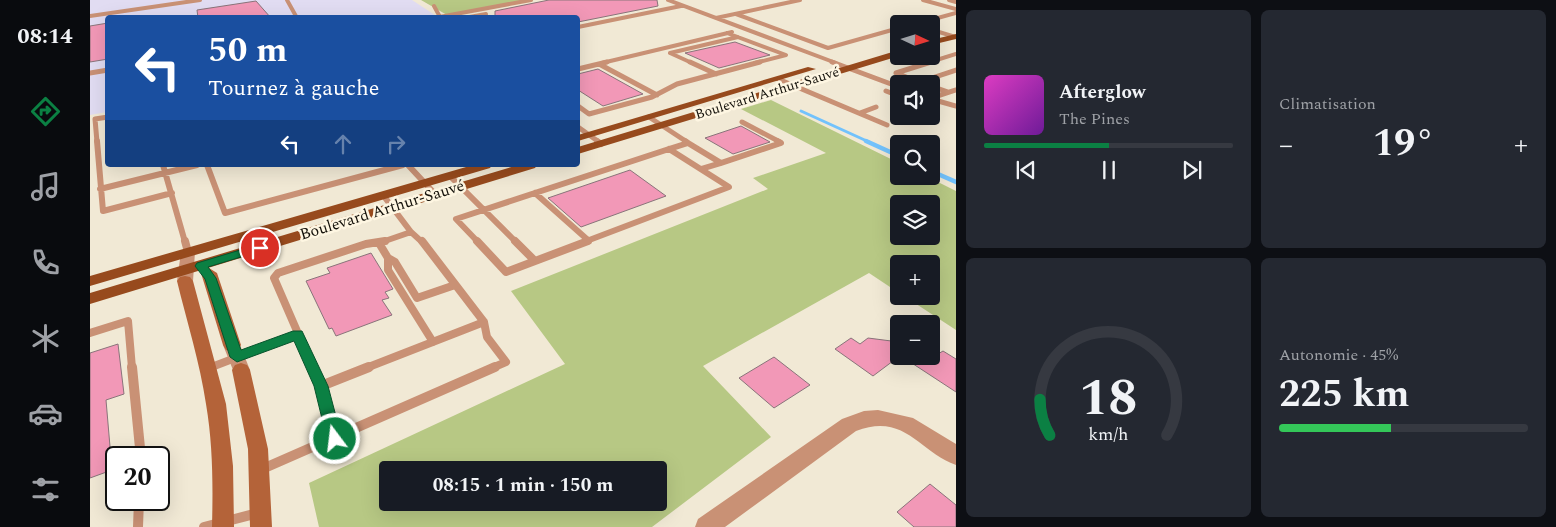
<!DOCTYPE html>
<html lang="fr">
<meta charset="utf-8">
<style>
:root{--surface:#171b24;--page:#242831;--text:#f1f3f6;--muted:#9ea1a6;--line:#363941;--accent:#0b8043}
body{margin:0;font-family:Spectral,serif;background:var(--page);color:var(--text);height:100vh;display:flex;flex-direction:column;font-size:19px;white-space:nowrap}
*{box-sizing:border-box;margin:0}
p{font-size:16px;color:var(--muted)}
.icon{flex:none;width:28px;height:28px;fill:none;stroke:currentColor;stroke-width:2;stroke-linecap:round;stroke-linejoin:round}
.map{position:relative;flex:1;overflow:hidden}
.side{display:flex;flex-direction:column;gap:10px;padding:10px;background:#0d0f14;width:600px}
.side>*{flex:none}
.guide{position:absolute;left:15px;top:15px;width:475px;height:152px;border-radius:5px;box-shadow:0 5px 20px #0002;background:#1a4fa0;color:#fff;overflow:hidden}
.needle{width:32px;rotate:94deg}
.controls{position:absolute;left:800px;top:15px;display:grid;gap:10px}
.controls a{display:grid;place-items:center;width:50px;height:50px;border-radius:5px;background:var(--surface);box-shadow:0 5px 20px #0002;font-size:25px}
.speed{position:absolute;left:15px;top:446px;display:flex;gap:10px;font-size:25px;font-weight:700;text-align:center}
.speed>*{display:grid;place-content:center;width:65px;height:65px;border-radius:50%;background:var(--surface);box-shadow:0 5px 20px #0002;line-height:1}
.speed .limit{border:2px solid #111;border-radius:8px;background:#fff;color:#111}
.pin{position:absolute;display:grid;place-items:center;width:42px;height:42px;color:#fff;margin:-21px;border:2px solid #fff;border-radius:50%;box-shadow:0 1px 5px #0007}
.me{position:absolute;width:55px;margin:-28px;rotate:345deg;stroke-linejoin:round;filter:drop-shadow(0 0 4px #0008)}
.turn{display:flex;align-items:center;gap:18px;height:105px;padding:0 20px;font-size:22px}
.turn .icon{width:65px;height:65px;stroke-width:2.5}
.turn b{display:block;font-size:35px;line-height:42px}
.lanes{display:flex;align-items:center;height:48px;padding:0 20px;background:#0003;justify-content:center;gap:25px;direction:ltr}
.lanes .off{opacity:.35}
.big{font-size:38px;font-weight:700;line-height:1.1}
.side .tile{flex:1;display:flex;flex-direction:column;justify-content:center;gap:8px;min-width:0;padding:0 18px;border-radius:8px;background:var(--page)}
.side .dial{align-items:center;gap:0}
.dial svg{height:130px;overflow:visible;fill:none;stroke:var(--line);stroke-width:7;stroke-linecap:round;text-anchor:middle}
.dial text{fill:var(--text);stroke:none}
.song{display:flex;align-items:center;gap:15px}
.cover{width:60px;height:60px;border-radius:8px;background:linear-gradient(135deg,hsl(310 70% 55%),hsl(280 70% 35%))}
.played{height:5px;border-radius:2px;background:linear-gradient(90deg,var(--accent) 50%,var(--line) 50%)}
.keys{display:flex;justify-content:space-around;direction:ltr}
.heat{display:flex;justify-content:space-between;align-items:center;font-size:28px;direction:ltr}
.charge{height:8px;border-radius:4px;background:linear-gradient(90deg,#34c759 45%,var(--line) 0)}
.side .tiles{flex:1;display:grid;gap:10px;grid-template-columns:repeat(2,1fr)}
.trip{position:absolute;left:289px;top:461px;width:288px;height:50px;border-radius:5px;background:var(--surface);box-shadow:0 5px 20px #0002;font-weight:700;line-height:50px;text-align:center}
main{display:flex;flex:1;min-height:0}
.tab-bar{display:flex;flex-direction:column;width:90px;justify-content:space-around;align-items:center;background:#090b0e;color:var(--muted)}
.tab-bar .icon{width:35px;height:35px}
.tab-bar .active{color:var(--accent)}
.tab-bar b{font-size:22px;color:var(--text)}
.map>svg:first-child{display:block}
.industrial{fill:#e1dcf2}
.green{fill:#b7c884;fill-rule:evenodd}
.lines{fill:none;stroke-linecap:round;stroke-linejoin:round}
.stream-far1{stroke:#72c2fc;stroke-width:3}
.stream{stroke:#72c2fc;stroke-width:4.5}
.building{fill:#f298b7;stroke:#89747a}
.lane-far4{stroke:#c99175;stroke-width:4}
.lane-far3{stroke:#c99175;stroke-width:5}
.lane-far2{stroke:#c99175;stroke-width:6}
.lane-far1{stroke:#c99175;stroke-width:8}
.lane{stroke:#c99175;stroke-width:10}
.street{fill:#c99175;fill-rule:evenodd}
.secondary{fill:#b46339;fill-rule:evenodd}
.primary{fill:#974a1d;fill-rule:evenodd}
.route{fill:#0b8043;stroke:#07532c}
.labels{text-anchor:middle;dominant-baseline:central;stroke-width:5;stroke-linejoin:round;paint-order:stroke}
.far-street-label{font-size:14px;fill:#14110a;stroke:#fef6e2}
.street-label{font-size:16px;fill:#14110a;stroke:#fef6e2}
</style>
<main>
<nav class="tab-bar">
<b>08:14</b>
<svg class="icon active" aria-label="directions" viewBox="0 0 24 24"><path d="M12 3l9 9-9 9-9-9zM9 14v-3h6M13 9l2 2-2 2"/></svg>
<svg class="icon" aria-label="music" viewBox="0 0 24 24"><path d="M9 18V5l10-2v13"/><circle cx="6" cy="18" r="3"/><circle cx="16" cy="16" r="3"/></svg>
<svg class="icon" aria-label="phone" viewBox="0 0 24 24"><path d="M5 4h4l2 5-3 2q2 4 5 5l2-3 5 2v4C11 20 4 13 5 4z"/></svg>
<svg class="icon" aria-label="climate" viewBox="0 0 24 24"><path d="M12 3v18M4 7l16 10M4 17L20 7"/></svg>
<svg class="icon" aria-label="car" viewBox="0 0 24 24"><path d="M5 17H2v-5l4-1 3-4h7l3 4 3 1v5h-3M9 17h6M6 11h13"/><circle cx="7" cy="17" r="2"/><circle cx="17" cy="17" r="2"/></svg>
<svg class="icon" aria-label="filters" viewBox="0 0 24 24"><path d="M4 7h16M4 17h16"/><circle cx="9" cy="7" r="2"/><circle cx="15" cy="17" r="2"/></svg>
</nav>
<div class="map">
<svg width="866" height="527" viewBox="0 0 866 527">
<rect width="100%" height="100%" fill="#f1e9d5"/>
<path class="industrial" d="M0,0h322l26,17 -330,1 -1,94 -17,3z"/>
<path class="green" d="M331,0h113l-87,15z
M681,100l128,63v13h27l30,15v139l-52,-34h27v-32h-32v29l-30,-20 -166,93 68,71 -119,90h-333l-10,-44 256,-119 -54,-73 257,-102 -15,-11 73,-25 -85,-44zM809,204h32v32h-32zM298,470h270v32h-270z"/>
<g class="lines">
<path class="stream-far1" d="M711,111l68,31"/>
<path class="stream" d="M776,141l33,15
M841,171l25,11"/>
</g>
<path class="building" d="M459,0h108l1,6 -80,16v-4h-83v-7z
M166,1l15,17h-73l-1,-8z
M18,23v36l-18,3v-36z
M645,42l35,13 -51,13 -34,-15z
M508,69l45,25 -40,12 -25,-16v-16z
M651,126l29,16 -37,12 -28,-16z
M540,170l36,26 -85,31 -33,-29z
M281,253l22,36 -8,3 4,6 -7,2 10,15 -56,21 -4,-8 -3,1 -23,-48 24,-8 -3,-5z
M761,338l9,6 8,-6 31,4v20l-6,-1 -20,15 -38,-27z
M28,344l6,50 -18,6 6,70 -22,8v-125z
M841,350l7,4 5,-3 13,8v33l-55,-36h30z
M684,357l36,28 -36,23 -35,-30z
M840,484l26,21v22h-42l-17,-15z"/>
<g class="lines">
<path class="lane-far4" d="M197,0l10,18
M578,0l168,63
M833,0l33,9
M859,0l7,2
M344,6l6,11
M646,14l92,34 71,-20
M0,16l110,-16
M344,18l97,-18
M374,18l22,-4
M626,18l84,-18
M826,24l40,-11
M488,27l103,-21
M849,32l17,5
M637,33l59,22 -31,8
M580,53l68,-16
M580,53l22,10
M512,63l130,-31
M837,63l29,-9"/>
<path class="lane-far3" d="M600,62l26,12
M742,62l67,25
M509,64l58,31
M488,69l29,-7
M0,73l18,-3
M688,79l109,46
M830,82l36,-12
M834,84l-28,-11 35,-11
M841,86l17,6
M796,91l13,5
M841,98l25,-8
M841,99l25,7
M488,106l11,8 63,-17 25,-13 83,-22
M770,113l16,-6
M559,117l38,25
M652,122l38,20
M488,127l21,15
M7,142l-2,-23 13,-2"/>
<path class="lane-far2" d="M7,141l6,70 69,-18
M507,141l4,3
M595,141l3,2
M579,149l19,-6 33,20 60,-20 -4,-2
M73,165l22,77
M117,165l18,48 178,-48
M318,165l27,29
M611,169l20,-6
M360,176l66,66
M10,189l97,-24
M445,193l54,48
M321,232l11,10
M292,242l29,-10 -28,-37
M388,242l-22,-23 213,-70
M494,242l145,-55 -60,-38"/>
<path class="lane-far1" d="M95,241l3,11
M387,241l29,31 82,-31
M425,241l20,20
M289,243l9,15 7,4 22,36 38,-13
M298,258v12l45,72
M394,322l3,15 19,25 -14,6
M0,333l38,-12 4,47
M119,368l89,-34
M223,368l-39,-90 4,-5 88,-29 19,-3
M276,368l118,-46 -62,-81"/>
<path class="lane" d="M42,367l9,91
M223,367l8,19 14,53
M117,369l5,-2
M231,386l48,-19
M170,470l235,-103
M48,527l1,-27
M114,527l54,-14"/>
<path class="street" d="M98,247l7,5 -2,29 -3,4h-10l-3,-4 4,-29z
M142,339l6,1 12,30 -3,5 -6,2 -6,-2 -12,-30 3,-5z
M788,410l35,8 38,23 5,3v21c-37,-13 -51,-53 -100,-34l-131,96h-30l3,-8 144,-100 22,-8z"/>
<path class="secondary" d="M119,268l8,5 24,72 -3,5 -6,1 -6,-1 -3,-5 -22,-72z
M95,276l5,1 3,4 33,123 7,62 1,61h-22c1,-41 1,-82 -6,-123 -6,-41 -19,-82 -29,-123l3,-4z
M151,363l6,2 3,5 18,79 4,78h-22l-2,-78 -16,-79 3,-5z"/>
<path class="primary" d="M866,34v5l-25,6v-5z
M809,50v6l-321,98v-7z
M718,67l8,2 -238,72v-6z
M383,165h19l-2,3 -400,118v-10z
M428,165h19l-2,3 -445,136v-11z"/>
</g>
<path class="route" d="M170,244l4,1v5l-56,17 8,11 25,72 52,-19h9l26,55 14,53 -2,5 -5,2 -6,-2 -2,-5 -13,-53 -20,-45 -57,21 -7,-5 -25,-78 -10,-13 2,-3z"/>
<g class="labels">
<g class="far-street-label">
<text transform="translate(677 93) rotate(-17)">Boulevard Arthur-Sauvé</text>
</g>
<g class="street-label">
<text transform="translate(292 210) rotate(-17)">Boulevard Arthur-Sauvé</text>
</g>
</g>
</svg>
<div class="controls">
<a><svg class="needle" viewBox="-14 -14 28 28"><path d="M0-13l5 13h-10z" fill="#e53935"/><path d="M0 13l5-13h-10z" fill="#9ea1a6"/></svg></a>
<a><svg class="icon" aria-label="sound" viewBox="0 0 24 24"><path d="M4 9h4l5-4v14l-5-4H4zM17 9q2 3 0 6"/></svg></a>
<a><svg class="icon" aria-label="search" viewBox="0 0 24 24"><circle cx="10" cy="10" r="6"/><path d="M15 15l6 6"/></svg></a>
<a><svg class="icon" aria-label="layers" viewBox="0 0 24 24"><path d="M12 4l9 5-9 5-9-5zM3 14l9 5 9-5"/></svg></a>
<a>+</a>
<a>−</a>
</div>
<div class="speed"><div class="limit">20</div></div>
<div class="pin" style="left:170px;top:248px;background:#d93025"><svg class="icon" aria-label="arrive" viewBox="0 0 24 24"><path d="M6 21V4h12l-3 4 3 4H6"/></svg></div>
<svg class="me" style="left:245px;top:439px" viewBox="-20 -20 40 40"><circle r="17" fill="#0b8043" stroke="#fff" stroke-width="3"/><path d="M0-11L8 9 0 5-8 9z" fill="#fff"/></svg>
<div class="trip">08:15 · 1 min · 150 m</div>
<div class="guide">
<div class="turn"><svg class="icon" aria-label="left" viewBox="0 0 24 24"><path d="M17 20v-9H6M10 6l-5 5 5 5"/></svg><div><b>50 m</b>Tournez à gauche</div></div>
<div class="lanes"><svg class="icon" aria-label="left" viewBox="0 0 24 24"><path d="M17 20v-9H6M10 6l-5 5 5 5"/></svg><svg class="icon off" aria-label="ahead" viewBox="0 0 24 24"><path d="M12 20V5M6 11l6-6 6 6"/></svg><svg class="icon off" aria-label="right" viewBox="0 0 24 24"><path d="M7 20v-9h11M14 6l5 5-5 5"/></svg></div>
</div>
</div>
<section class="side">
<div class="tiles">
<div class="tile">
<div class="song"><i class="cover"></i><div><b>Afterglow</b><p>The Pines</p></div></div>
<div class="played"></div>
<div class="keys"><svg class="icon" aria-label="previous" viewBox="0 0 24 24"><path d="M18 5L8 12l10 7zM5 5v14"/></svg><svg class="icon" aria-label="pause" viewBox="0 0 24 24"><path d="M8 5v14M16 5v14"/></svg><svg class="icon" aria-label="next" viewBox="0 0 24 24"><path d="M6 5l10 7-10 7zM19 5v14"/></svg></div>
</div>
<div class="tile"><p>Climatisation</p>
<div class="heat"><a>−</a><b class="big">19°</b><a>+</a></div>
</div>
<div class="tile dial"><svg viewBox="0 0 100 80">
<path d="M14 69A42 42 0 1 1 86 69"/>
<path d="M14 69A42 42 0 0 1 8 47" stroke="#0b8043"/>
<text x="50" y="56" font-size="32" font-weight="700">18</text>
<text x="50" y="72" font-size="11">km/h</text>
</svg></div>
<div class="tile"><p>Autonomie · 45%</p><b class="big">225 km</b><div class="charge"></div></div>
</div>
</section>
</main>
